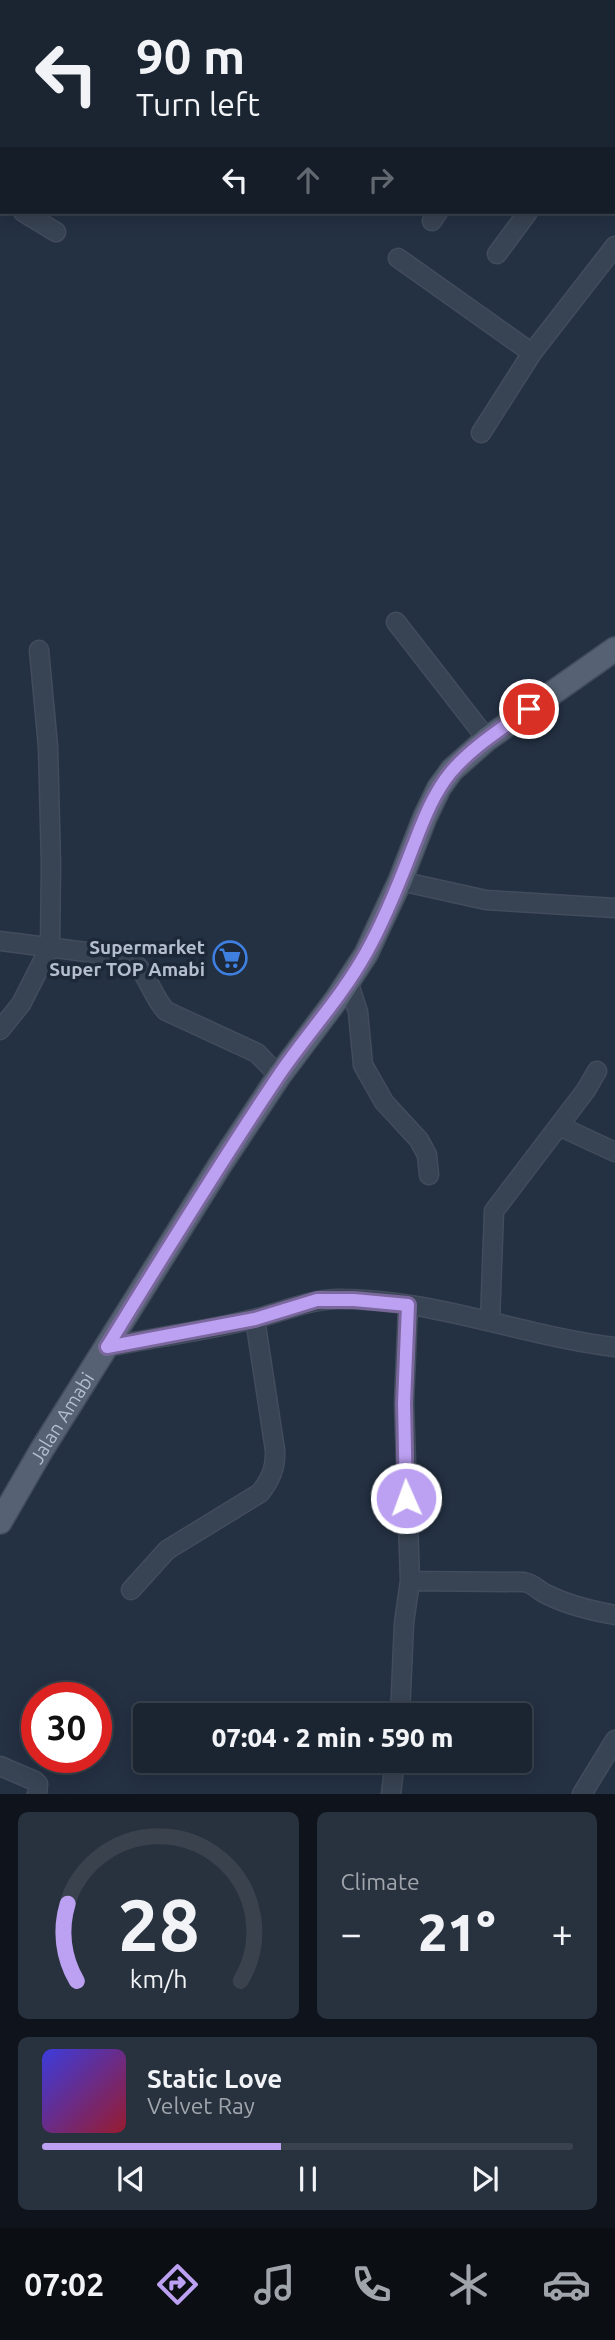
<!DOCTYPE html>
<meta charset="utf-8">
<style>
:root{--surface:#1b2532;--page:#28313e;--text:#f1f3f6;--muted:#a0a5ac;--line:#39424d;--accent:#bca0f2}
body{margin:0;font-family:Ubuntu,sans-serif;background:var(--page);color:var(--text);height:100vh;display:flex;flex-direction:column;font-size:26px;white-space:nowrap}
*{box-sizing:border-box;margin:0}
p{font-size:23px;color:var(--muted)}
.icon{flex:none;width:38px;height:38px;fill:none;stroke:currentColor;stroke-width:2;stroke-linecap:round;stroke-linejoin:round}
.map{position:relative;height:1794px;overflow:hidden}
.sheet{display:flex;flex-direction:column;gap:18px;padding:18px;background:#0f141c;flex:1}
.sheet>*{flex:none}
.hud{position:absolute;left:0px;top:0px;width:616px;height:214px;box-shadow:0 4px 18px #0003,0 0 0 2px var(--line);background:#1b2532;color:var(--text);overflow:hidden}
.speed{position:absolute;left:21px;top:1682px;display:flex;gap:14px;font-size:35px;font-weight:700;text-align:center}
.speed>*{display:grid;place-content:center;width:91px;height:91px;border-radius:50%;background:var(--surface);box-shadow:0 4px 18px #0003,0 0 0 2px var(--line);line-height:1}
.speed .limit{border:10px solid #d22;background:#fff;color:#111}
.pin{position:absolute;display:grid;place-items:center;width:60px;height:60px;color:#fff;margin:-30px;border:4px solid #fff;border-radius:50%;box-shadow:0 2px 7px #0007}
.me{position:absolute;width:77px;margin:-38px;rotate:358deg;stroke-linejoin:round;filter:drop-shadow(0 0 5px #0008)}
.turn{display:flex;align-items:center;gap:24px;height:147px;padding:0 21px;font-size:32px}
.turn .icon{width:91px;height:91px;stroke-width:2.5}
.turn b{display:block;font-size:49px;line-height:60px}
.lanes{display:flex;align-items:center;height:66px;padding:0 21px;background:#0003;justify-content:center;gap:35px;direction:ltr}
.lanes .off{opacity:.35}
.big{font-size:52px;font-weight:800;line-height:1.1}
.sheet .card{flex:1;display:flex;flex-direction:column;justify-content:center;gap:10px;min-width:0;padding:0 24px;border-radius:10px;background:var(--page)}
.sheet .dial{align-items:center;gap:0}
.dial svg{height:182px;overflow:visible;fill:none;stroke:var(--line);stroke-width:7;stroke-linecap:round;text-anchor:middle}
.dial text{fill:var(--text);stroke:none}
.song{display:flex;align-items:center;gap:21px}
.cover{width:84px;height:84px;border-radius:10px;background:linear-gradient(135deg,hsl(240 70% 55%),hsl(350 70% 35%))}
.played{height:7px;border-radius:4px;background:linear-gradient(90deg,var(--accent) 45%,var(--line) 45%)}
.keys{display:flex;justify-content:space-around;direction:ltr}
.heat{display:flex;justify-content:space-between;align-items:center;font-size:38px;direction:ltr}
.sheet .tiles{flex:1;display:grid;gap:18px;grid-template-columns:1fr 1fr}
.card:last-child{grid-column:span 2}
.trip{position:absolute;left:133px;top:1703px;width:399px;height:70px;border-radius:7px;background:var(--surface);box-shadow:0 4px 18px #0003,0 0 0 2px var(--line);font-weight:800;line-height:70px;text-align:center}
.dock{display:flex;height:112px;justify-content:space-around;align-items:center;background:#0b0f14;color:var(--muted)}
.dock .icon{width:49px;height:49px}
.dock .on{color:var(--accent)}
.dock b{font-size:32px;color:var(--text)}
.map>svg:first-child{display:block}
.lines{fill:none;stroke-linecap:round;stroke-linejoin:round}
.minor-casing{stroke:#424c5c;stroke-width:21}
.major-casing{stroke:#424c5c;stroke-width:26}
.minor{stroke:#384353;stroke-width:18}
.major{stroke:#566273;stroke-width:23}
.route-casing{stroke:#7a689d;stroke-width:18}
.route{stroke:#bca0f2;stroke-width:12}
.labels{text-anchor:middle;dominant-baseline:central;stroke-width:7;stroke-linejoin:round;paint-order:stroke}
.poi-label{font-size:19px;font-weight:bold;fill:#b5becd;stroke:#1d2838;text-anchor:end}
.street-label{font-size:19px;fill:#b5becd;stroke:#1d2838}
</style>
<div class="map">
<svg width="615" height="1794" viewBox="0 0 615 1794">
<rect width="100%" height="100%" fill="#243143"/>
<g class="lines">
<defs>
<path id="minor" d="M163,0l17,2
M100,2l1,-2
M377,2l1,-2
M614,36h1
M614,74l1,-2
M0,132l2,-3
M0,197l2,1
M23,212l33,20
M432,221l6,-9
M497,254l31,-42
M398,258l134,95
M481,433l51,-80 83,-107
M396,622l91,117
M400,881l86,19 129,8
M0,941l125,16c22,10 25,37 41,54l91,42 22,23
M348,981l10,31 5,53 21,37 35,38 8,15 2,20
M0,1030l21,-26 29,-57 1,-83 -3,-118 -9,-96
M559,1126l56,26
M490,1321l4,-110 92,-121 11,-19
M107,1347c49,-10 99,-16 147,-28 28,-7 53,-19 83,-20 95,-1 185,37 278,48
M410,1581l114,1c11,2 14,9 24,13 20,10 45,16 67,20
M131,1590l36,-40 93,-57c11,-14 16,-26 15,-43l-20,-131
M400,1715l4,-92 6,-42 -6,-178 4,-98
M0,1766l35,15 3,3 -1,10
M391,1794l4,-34
M582,1794l33,-54"/>
<g id="major">
<path id="s1" d="M0,1522l41,-71 179,-286 59,-89 57,-76 30,-46 34,-73 25,-64 14,-29 13,-18 35,-31 128,-90"/>
</g>
</defs>
<use href="#minor" class="minor-casing"/>
<use href="#major" class="major-casing"/>
<use href="#minor" class="minor"/>
<use href="#major" class="major"/>
</g>
<g class="lines">
<defs>
<path id="route" d="M406,1498l-2,-95 4,-98 -54,-5h-37l-62,19 -148,28c56,-91 111,-181 170,-269 28,-42 64,-80 89,-125 18,-32 32,-67 45,-101 11,-28 21,-57 40,-80 21,-25 52,-44 78,-63"/>
</defs>
<use href="#route" class="route-casing"/>
<use href="#route" class="route"/>
</g>
<defs>
<symbol id="supermarket-ring" viewBox="-11 -11 22 22"><circle r="9.5" fill="#1d2838" stroke="#3f7fe0" stroke-width="1.5"/><path d="M-6-5.5h2.5l.6 2H6L4.5 2H-2.5L-4.4-4H-6ZM-1.5 3.2a1.3 1.3 0 1 0 .1 0ZM3 3.2a1.3 1.3 0 1 0 .1 0Z" fill="#3f7fe0"/></symbol>
</defs>
<g fill-rule="evenodd">
<use href="#supermarket-ring" x="211" y="939" width="38" height="38"/>
</g>
<g class="labels">
<g class="poi-label">
<text x="205" y="947">Supermarket<tspan x="205" dy="22">Super TOP Amabi</tspan></text>
</g>
<g class="street-label">
<text stroke="none"><textPath href="#s1" startOffset="121">Jalan Amabi</textPath></text>
</g>
</g>
</svg>
<div class="speed"><div class="limit">30</div></div>
<div class="pin" style="left:529px;top:709px;background:#d93025"><svg class="icon" aria-label="arrive" viewBox="0 0 24 24"><path d="M6 21V4h12l-3 4 3 4H6"/></svg></div>
<svg class="me" style="left:406px;top:1498px" viewBox="-20 -20 40 40"><circle r="17" fill="#bca0f2" stroke="#fff" stroke-width="3"/><path d="M0-11L8 9 0 5-8 9z" fill="#fff"/></svg>
<div class="trip">07:04 · 2 min · 590 m</div>
<div class="hud">
<div class="turn"><svg class="icon" aria-label="left" viewBox="0 0 24 24"><path d="M17 20v-9H6M10 6l-5 5 5 5"/></svg><div><b>90 m</b>Turn left</div></div>
<div class="lanes"><svg class="icon" aria-label="left" viewBox="0 0 24 24"><path d="M17 20v-9H6M10 6l-5 5 5 5"/></svg><svg class="icon off" aria-label="ahead" viewBox="0 0 24 24"><path d="M12 20V5M6 11l6-6 6 6"/></svg><svg class="icon off" aria-label="right" viewBox="0 0 24 24"><path d="M7 20v-9h11M14 6l5 5-5 5"/></svg></div>
</div>
</div>
<section class="sheet">
<div class="tiles">
<div class="card dial"><svg viewBox="0 0 100 80">
<path d="M14 69A42 42 0 1 1 86 69"/>
<path d="M14 69A42 42 0 0 1 10 35" stroke="#bca0f2"/>
<text x="50" y="56" font-size="32" font-weight="700">28</text>
<text x="50" y="72" font-size="11">km/h</text>
</svg></div>
<div class="card"><p>Climate</p>
<div class="heat"><a>−</a><b class="big">21°</b><a>+</a></div>
</div>
<div class="card">
<div class="song"><i class="cover"></i><div><b>Static Love</b><p>Velvet Ray</p></div></div>
<div class="played"></div>
<div class="keys"><svg class="icon" aria-label="previous" viewBox="0 0 24 24"><path d="M18 5L8 12l10 7zM5 5v14"/></svg><svg class="icon" aria-label="pause" viewBox="0 0 24 24"><path d="M8 5v14M16 5v14"/></svg><svg class="icon" aria-label="next" viewBox="0 0 24 24"><path d="M6 5l10 7-10 7zM19 5v14"/></svg></div>
</div>
</div>
</section>
<nav class="dock">
<b>07:02</b>
<svg class="icon on" aria-label="directions" viewBox="0 0 24 24"><path d="M12 3l9 9-9 9-9-9zM9 14v-3h6M13 9l2 2-2 2"/></svg>
<svg class="icon" aria-label="music" viewBox="0 0 24 24"><path d="M9 18V5l10-2v13"/><circle cx="6" cy="18" r="3"/><circle cx="16" cy="16" r="3"/></svg>
<svg class="icon" aria-label="phone" viewBox="0 0 24 24"><path d="M5 4h4l2 5-3 2q2 4 5 5l2-3 5 2v4C11 20 4 13 5 4z"/></svg>
<svg class="icon" aria-label="climate" viewBox="0 0 24 24"><path d="M12 3v18M4 7l16 10M4 17L20 7"/></svg>
<svg class="icon" aria-label="car" viewBox="0 0 24 24"><path d="M5 17H2v-5l4-1 3-4h7l3 4 3 1v5h-3M9 17h6M6 11h13"/><circle cx="7" cy="17" r="2"/><circle cx="17" cy="17" r="2"/></svg>
</nav>
